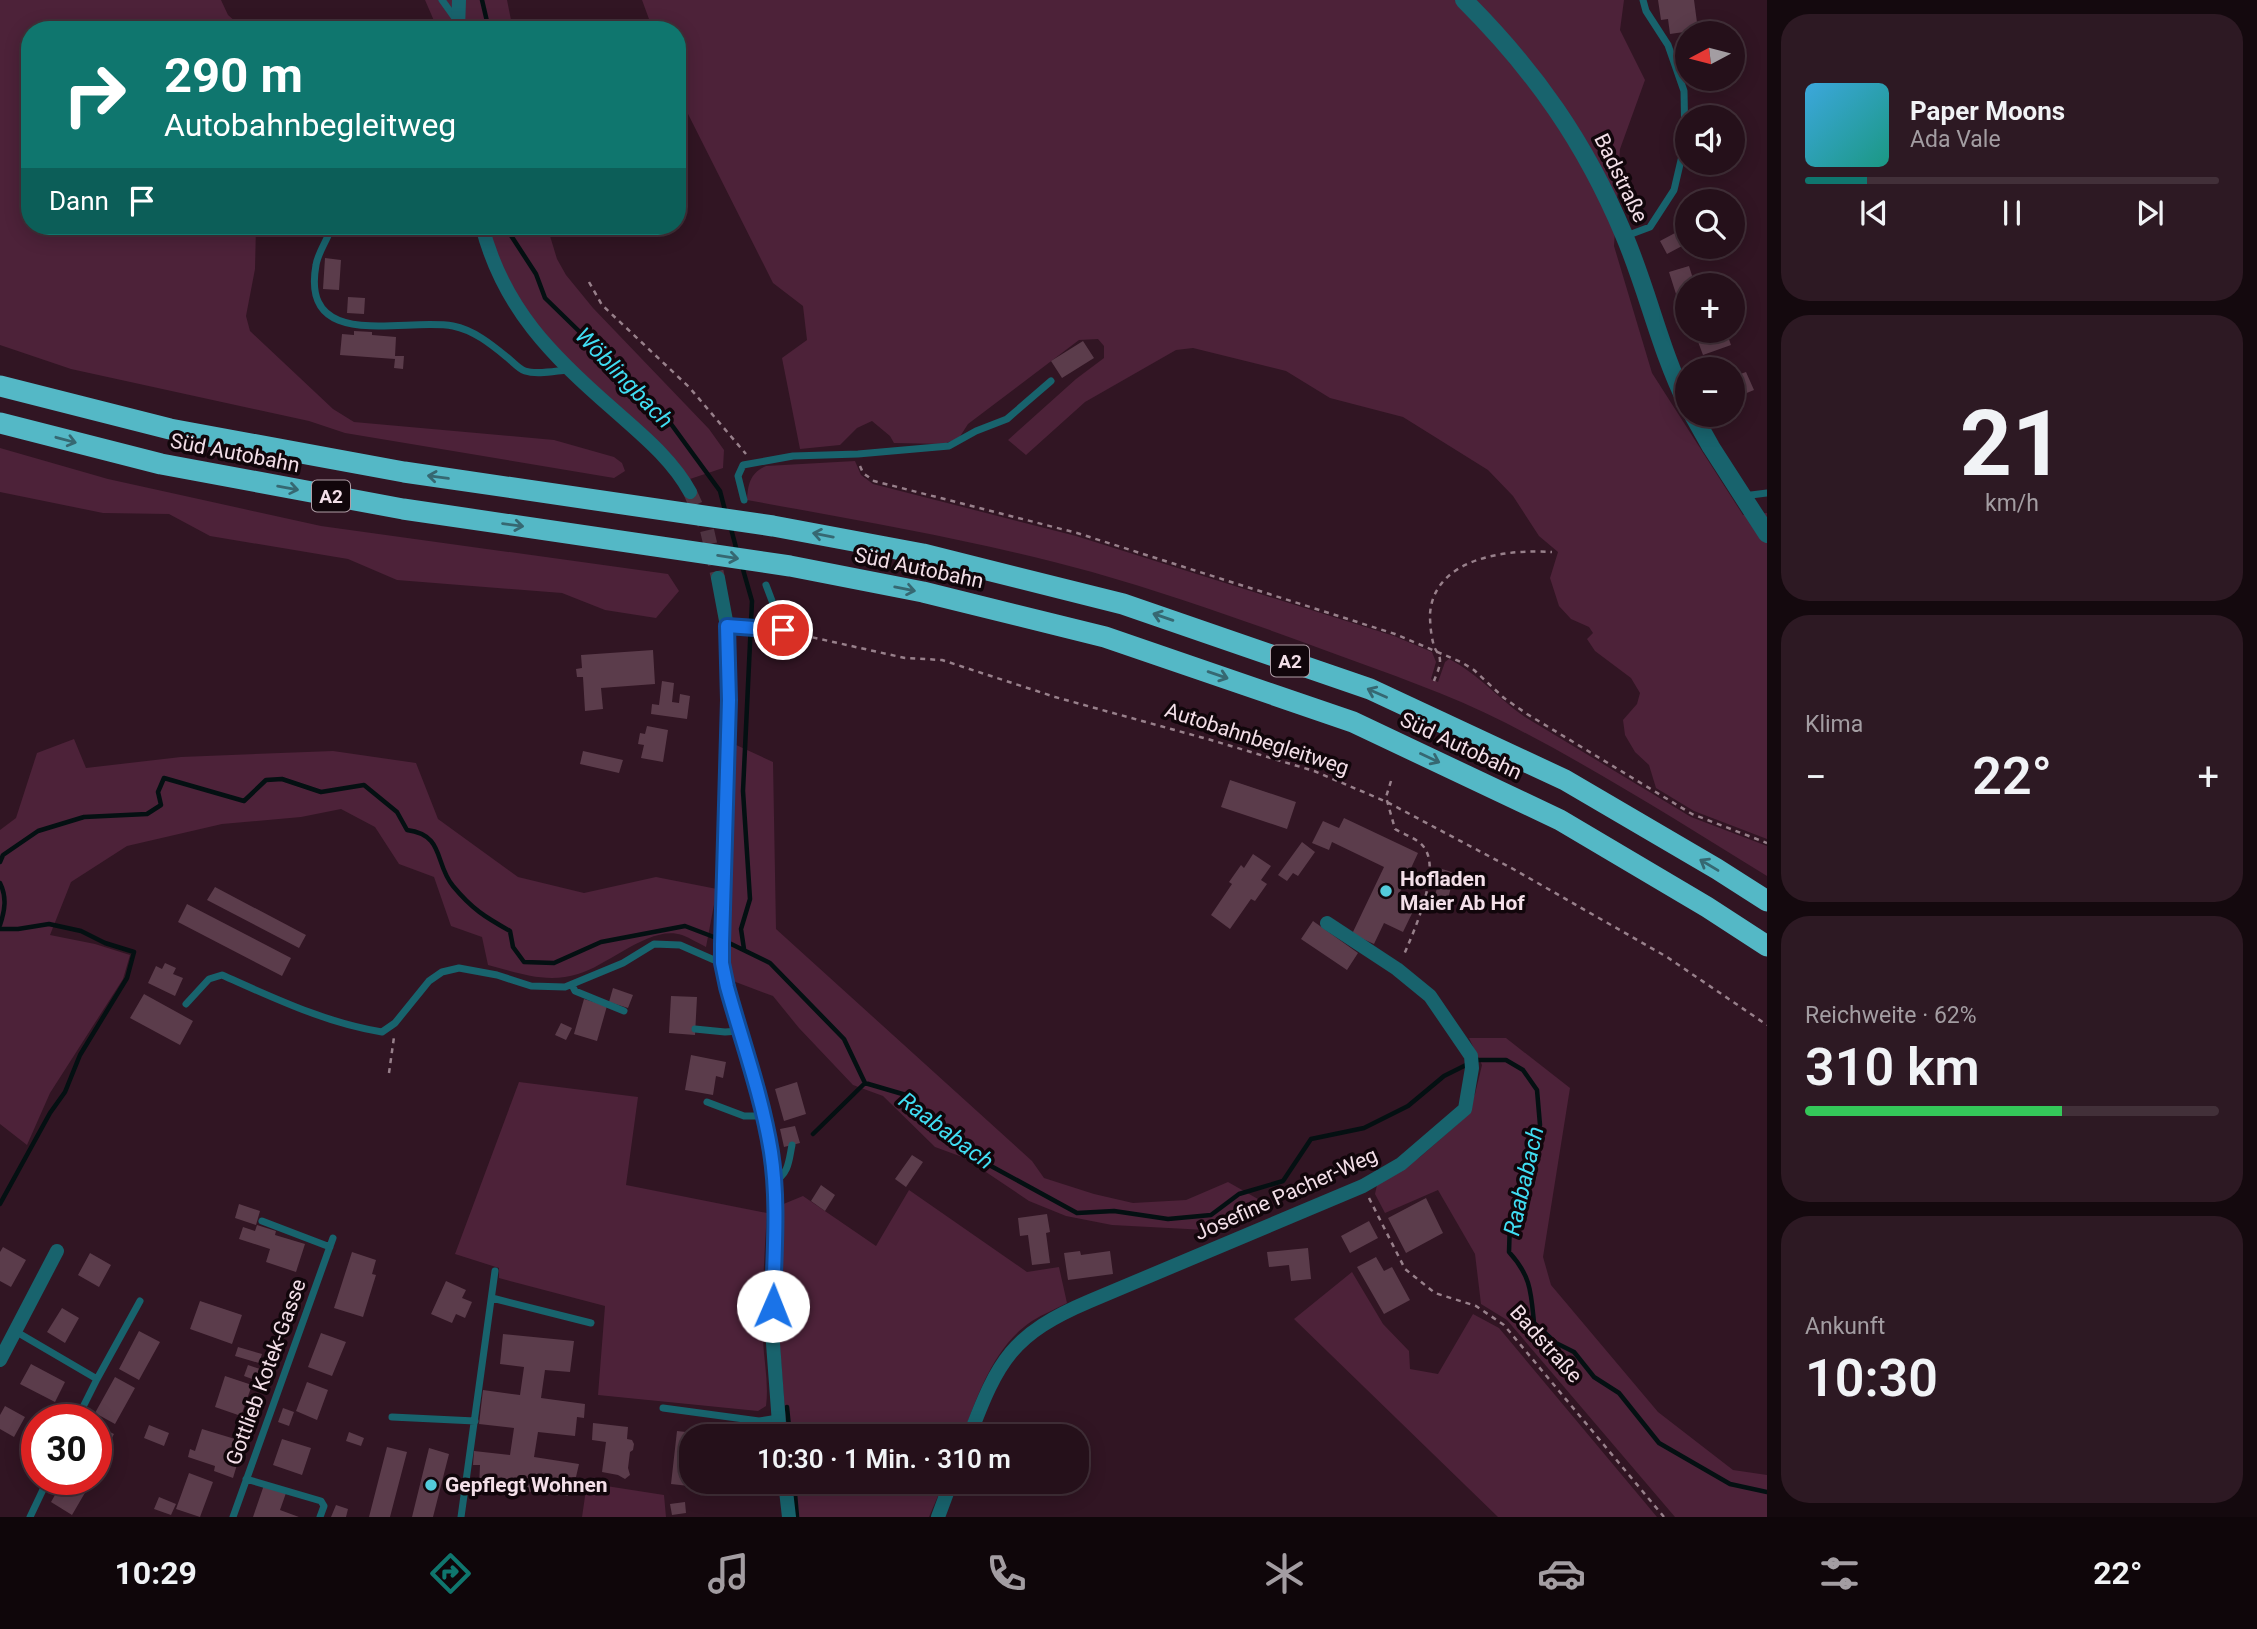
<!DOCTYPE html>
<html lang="de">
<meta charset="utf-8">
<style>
:root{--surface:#25101a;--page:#2d1923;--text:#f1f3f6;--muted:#a39da2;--line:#423039;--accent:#0f766e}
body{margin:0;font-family:Roboto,sans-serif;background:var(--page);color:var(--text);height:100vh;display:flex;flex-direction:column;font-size:26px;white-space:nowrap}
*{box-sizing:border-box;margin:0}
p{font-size:23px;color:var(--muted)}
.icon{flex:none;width:38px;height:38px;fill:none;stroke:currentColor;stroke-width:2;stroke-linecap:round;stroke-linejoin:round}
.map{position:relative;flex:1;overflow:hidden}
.side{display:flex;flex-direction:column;gap:14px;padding:14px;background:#14090e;width:490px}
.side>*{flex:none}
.banner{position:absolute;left:21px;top:21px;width:665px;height:214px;border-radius:28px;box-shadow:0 4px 18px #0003,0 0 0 2px var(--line);background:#0f766e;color:#fff;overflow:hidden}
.needle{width:46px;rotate:263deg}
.controls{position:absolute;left:1675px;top:21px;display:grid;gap:14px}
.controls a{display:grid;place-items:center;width:70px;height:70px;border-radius:50%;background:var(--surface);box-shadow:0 4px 18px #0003,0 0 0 2px var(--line);font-size:35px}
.speed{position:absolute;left:21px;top:1404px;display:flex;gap:14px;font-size:35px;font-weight:700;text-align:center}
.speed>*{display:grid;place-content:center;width:91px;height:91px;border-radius:50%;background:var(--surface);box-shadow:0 4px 18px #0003,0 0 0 2px var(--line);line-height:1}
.speed .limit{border:10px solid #d22;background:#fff;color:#111}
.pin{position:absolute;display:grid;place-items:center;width:60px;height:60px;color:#fff;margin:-30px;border:4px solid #fff;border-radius:50%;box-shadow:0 2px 7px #0007}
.me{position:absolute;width:77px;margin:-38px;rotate:1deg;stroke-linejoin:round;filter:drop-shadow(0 0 5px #0008)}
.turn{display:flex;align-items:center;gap:24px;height:147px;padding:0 28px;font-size:32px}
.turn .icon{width:91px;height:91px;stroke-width:2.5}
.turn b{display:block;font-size:49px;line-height:60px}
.then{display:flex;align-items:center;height:66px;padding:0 28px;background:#0003;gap:14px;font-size:26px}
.big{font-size:52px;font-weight:600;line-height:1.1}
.side .widget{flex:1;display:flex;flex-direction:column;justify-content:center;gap:10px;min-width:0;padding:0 24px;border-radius:28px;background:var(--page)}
.side .dial{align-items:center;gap:0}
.dial b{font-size:91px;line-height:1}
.song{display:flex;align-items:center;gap:21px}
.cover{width:84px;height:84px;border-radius:10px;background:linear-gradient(135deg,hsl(200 70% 55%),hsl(170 70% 35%))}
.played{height:7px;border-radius:4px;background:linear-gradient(90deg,var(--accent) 15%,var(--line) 15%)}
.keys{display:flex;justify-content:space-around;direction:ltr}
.heat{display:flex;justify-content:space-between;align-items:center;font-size:38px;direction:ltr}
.charge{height:10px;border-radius:5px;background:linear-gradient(90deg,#34c759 62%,var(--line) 0)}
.trip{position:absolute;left:679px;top:1424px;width:410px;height:70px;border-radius:28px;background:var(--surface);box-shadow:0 4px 18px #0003,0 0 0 2px var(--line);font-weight:600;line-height:70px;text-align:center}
.tabs{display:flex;height:112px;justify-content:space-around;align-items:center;background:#0f060a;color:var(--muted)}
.tabs .icon{width:49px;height:49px}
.tabs .current{color:var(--accent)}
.tabs b{font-size:32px;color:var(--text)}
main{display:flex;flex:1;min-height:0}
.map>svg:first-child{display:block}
.green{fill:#4d2239}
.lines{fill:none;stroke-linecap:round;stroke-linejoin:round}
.stream{stroke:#041012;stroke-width:4.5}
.building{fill:#5b3c4b}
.minor-tunnel{stroke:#4e3341;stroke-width:14;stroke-dasharray:14 7;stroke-linecap:butt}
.path{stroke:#98808b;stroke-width:2.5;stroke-dasharray:5 5;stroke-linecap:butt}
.service{stroke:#18636d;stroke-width:7}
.minor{stroke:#18636d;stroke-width:14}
.tertiary{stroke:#18636d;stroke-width:18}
.motorway{stroke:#54b8c6;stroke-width:21}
.oneway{stroke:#366872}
.route-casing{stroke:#114b97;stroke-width:18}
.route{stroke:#1a73e8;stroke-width:12}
.poi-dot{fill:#53cbdb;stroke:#11060b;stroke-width:2.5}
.labels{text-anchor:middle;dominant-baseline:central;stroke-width:7;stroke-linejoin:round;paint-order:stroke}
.shield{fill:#11060b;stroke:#af9ea6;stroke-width:2}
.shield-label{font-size:19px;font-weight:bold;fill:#f3dfe8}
.street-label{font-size:21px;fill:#f3dfe8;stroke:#11060b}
.poi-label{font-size:21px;font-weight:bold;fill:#f3dfe8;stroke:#11060b;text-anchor:start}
.water-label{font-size:23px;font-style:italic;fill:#40ddf2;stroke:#11060b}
</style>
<main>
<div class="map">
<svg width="1767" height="1517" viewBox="0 0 1767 1517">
<rect width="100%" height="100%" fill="#311523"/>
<path class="green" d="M0,0h221l7,15 17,15h-215v196h226l-1,43 -9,47 4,15 83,78 21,13 200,18 60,17 8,6 3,8 -11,7 -269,-45 -36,-12 -238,-52 -71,-24z
M425,0h82l6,30h-75z
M642,0h982l-4,30 25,50 -25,69 -6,97 38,127 91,142 24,-2v326l-73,-28 -38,-23 -7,-23 -14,-13 -10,-17 -2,-15 14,-16 3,-11 -9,-15 -36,-27 -8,-12 6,-6 -4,-6 -18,-8 -12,-13 -9,-28 8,-26 -19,-16 -26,-40 -25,-26 -85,-53 -73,-19 -44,-27 -93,-23 -17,2 -91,52 -59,53 -18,-15 68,-61 28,-21v-12l-6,-7 -19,1 -111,84 -9,14 -15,6 -50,-1 -4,-7 -18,-15 -15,7 -17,17 -40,4 -18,-91 25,-18 -4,-34 -30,-23 -89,-177 -7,-16v-60h-24z
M489,226h58l10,33 9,16 27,33 116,121 15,21 -1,18 -33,11 -36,-40 -82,-74 -27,-30 -23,-31 -25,-47z
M0,448l108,31 213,47 347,48 11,17 -23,27 -51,-8 -43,-17 -165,-13 -49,-21 -138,-23 -41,-22 -66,-1 -103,-21z
M855,461l6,14 12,9 203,52 318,100 38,16 4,10 -5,17 7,3 7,-20 4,-3c28,14 50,40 76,58l166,100 76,29v30c-86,-53 -171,-107 -261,-153 -57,-29 -119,-50 -179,-72 -78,-29 -155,-56 -235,-79 -113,-31 -229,-51 -345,-72 1,-16 3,-27 19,-34z
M74,739l12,29 95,-11 152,-6 83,12 22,56 80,58 66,16 72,-16 61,12 -11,58c-8,-4 -16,-9 -24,-12 -31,-11 -73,30 -104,39 -31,10 -60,-1 -90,-9l-6,-28 -31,-11 -17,-49 -35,-13 -24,-37 -34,-18 -40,8 -79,7 -95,22 -56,36 -21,53 45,9 35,11 -7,24 -73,114 -23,52 -27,-21v-294l16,-12 21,-65z
M734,744l39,18 3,167 256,232 12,17 50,16 39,9 53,-3 42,-18 37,21 -23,21 -36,6 -94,-5 -46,-9 -37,-15 -64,-43 -30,-11 -52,-51 -30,-11 -54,-57 -26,-32 -40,-15 -6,-22z
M1469,1038h37l64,50 -27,169 8,28 107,127 75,58 34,5v42h-92l-168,-197 -26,-16 -6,-50 -37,-64 -53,23 -10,-19 2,-9 43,-28 40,-35 15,-28 7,-29z
M519,1082l119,15 -12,88 141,28c-3,42 -5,85 -4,127 1,22 6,44 3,66l-8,5 -160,-16 7,-89 -106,-28v-10l-44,-14z
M909,1190l118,82 32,-5 8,36c-11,6 -24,11 -35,18 -39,26 -54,74 -70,116h-175l-10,-127 4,-105 22,-9 73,50z
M1352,1272l31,52 26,27 1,18 28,5 35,-60 26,14 158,189h-159l-204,-198z
M794,1482h150l-15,35h-130z
M587,1483l77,12 2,22h-84z"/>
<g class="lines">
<path class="stream" d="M482,0l7,30
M509,226l1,8 26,40 9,24 118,115 57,78 6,23
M730,525l7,26
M742,566l10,35 -9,190 7,108 -9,30 3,20
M0,862l3,-7 35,-24 46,-14 63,-3 14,-9 -3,-13 6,-14 80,23 22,-21 16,-1 39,13 43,-7 33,27 10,18c38,5 27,33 46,56 19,23 32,31 57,45l3,16 11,15 30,1 47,-21 84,-16 34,13
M0,883c7,14 5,27 0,42
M0,929h18l31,-5 32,7 24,12 29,9 -7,26 -47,77 -15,37 -15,21 -50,91
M727,942l43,21 74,76 21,44 41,12 74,65 97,53 37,-2 54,8 43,-4 28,-21 44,-13 28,-42 53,-11 44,-22 36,-30 32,-16h30l17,10 14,20 3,35 -14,35 -2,30 -14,31 -1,31c22,24 22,40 25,71l22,20 18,9 20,25 25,16 40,50 71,41 37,8
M813,1134l52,-51
M787,1407l3,30
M794,1482l3,35"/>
</g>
<path class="building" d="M1658,0h36l4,30 -28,4 -2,-15 -7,1z
M1675,233l7,13 -15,8 -7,-13z
M325,258l16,2 -2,30 -16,-1z
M1689,266l6,19h-8v6l-11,3 -7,-22z
M348,297l17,1 -1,16 -17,-1z
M354,331l18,1v3l24,2 -1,19h9l-1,13 -9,-1 1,-9 -55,-4 2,-21 12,1z
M1694,331h32l5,14 -28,10z
M1083,341l11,17 -32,20 -11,-17z
M1746,372l8,18 -17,7 -5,-11v-9z
M653,650l2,34 -54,4 2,21 -18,2 -2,-34h-6l-1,-8 6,-1 -1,-13z
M662,681l12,2 -2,19 7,1 1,-9 10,2 -3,23 -36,-5 1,-10 7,1z
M647,726l21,4 -5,32 -22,-4 3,-13 -6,-1 2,-11 5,1z
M583,751l40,9 -4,13 -39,-9z
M1230,780l66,22 -9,27 -66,-22z
M1344,818l74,35 -18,39 18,9 -15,31 -19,-9 -10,21 -22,-10 32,-67 -52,-25 -3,8 -17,-7 11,-22 16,7z
M1302,842l13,10 -17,24 -5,-3 -6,8 -9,-6z
M1253,854l18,12 -10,14 6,4 -12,17 -4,-2 -21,30 -19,-14 21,-31 -3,-2 12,-17 3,3z
M1442,869l13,4 -8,29 -13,-3z
M215,887l91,48 -7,13 -92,-48z
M187,904l104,54 -9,18 -104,-54z
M1313,921l45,32 -11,17 -46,-31z
M165,963l11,5 -3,6 10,4 -8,18 -27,-13 8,-17 6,3z
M613,988l20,7 -5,13 -19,-6z
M144,994l49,27 -13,24 -50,-27z
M671,996l26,1 -2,38 -26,-2z
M584,999l23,7 -10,35 -23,-7z
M561,1023l11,5 -6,12 -11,-5z
M691,1055l35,7 -3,16 -7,-2 -3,19 -28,-5z
M797,1082l9,32 -22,7 -9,-32z
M795,1126l5,17 -16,4 -4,-18z
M912,1155l11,7 -17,25 -11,-8z
M821,1185l14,10 -10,16 -14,-10z
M1426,1198l17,35 -37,20 -18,-35z
M239,1204l21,7 -4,14 -21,-7z
M1047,1214l3,18 -4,1 4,30 -18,2 -4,-30 -8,1 -2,-18z
M1369,1221l9,17 -28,15 -9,-17z
M257,1225l19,6 -1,4 30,9 -9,28 -30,-10 4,-13 -31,-10 4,-12 12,4z
M3,1247l23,13 -15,27 -11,-6v-29z
M1308,1248l3,31 -20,2 -2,-16 -20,2 -2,-15z
M1080,1251l1,4 29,-4 3,23 -45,6 -4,-27z
M352,1252l24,8 -4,14 4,1 -13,42 -29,-9z
M90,1253l21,12 -12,22 -21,-12z
M1376,1257l8,14 8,-4 18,33 -26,14 -27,-47z
M446,1281l20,9 -4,8 10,4 -7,16 -9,-4 -4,9 -21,-9z
M200,1301l42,14 -10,29 -42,-15z
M62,1308l17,10 -14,25 -18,-11z
M139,1331l21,11 -21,38 -20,-11z
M321,1333l25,9 -14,34 -24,-9z
M503,1334l71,7 -4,31 -25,-2 -4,28 44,6 -1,14 -7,-1 -2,19 -37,-4 -4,25 45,7 -3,13h-7l-1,19 -89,-10 1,-21h-7l1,-14 36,4 4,-27 -35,-4 4,-34 37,5 4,-28 -24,-3z
M238,1347l24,7 -3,9 -24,-7z
M31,1364l34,18 -10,20 -35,-18z
M248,1365l21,7 -4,12 -21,-8z
M225,1376l27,9 -11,31 -26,-9z
M115,1377l20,11 -20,36 -20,-11z
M307,1382l21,8 -11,30 -21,-9z
M5,1406l20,11 -11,20 -14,-8v-14z
M283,1408l11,4 -5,14 -11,-4z
M593,1423l35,4 -1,12 5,1 2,4 -1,6 -3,2 -2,16 2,7 -5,4 -7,-4 -16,-3 4,-30 -14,-2z
M96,1425l18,9 -18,35z
M149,1425l20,8 -5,13 -20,-8z
M202,1429l33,10 -5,16 9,3 -6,20 -19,-7 1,-5 -27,-9 2,-8 5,2z
M677,1431l18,2v4h-4l-2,49 -18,-2z
M349,1432l15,6 -3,8 -15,-5z
M282,1439l29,9 -9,27 -29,-10z
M387,1447l20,5 -17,65h-21z
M429,1448l20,6 -16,63h-21z
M189,1473l24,9 -13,35 -24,-8z
M64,1479h29l-21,36 -21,-13z
M264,1485l22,8 -6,17 19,7h-46z
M159,1497l17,7 -5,11 -17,-6z
M685,1502l1,11 -14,2 -2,-11z
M336,1505l12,4 -2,8h-15z"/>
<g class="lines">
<path class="minor-tunnel" d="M690,492l17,38 11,48"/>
<path class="path" d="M589,282l13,23 87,82 57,67
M860,466l3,7 11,8 203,52 318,101 66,28 13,8 30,28 23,16 165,100 75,29
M793,633l112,25 37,2 113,37 156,43 103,31 73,31 128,68 152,87 100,68
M1434,681c2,-6 6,-13 6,-20 0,-7 -4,-9 -6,-15 -3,-10 -4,-22 -4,-32 4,-57 78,-65 122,-62
M1391,781l-5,16 9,32c8,5 21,9 28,17 20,23 -10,87 -20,111
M389,1073l5,-36
M1369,1198l36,71 30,24 41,13 28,19 160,192"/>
<path class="service" d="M442,0l15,21
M332,226c-4,13 -14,26 -16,39 -16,88 89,52 137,61 21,4 39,19 55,32 5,4 11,11 17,13 12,4 30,0 42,-1
M1626,236l24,-9 24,-37 11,-47 -1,-52 -16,-46 -22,-34 -3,-11
M1743,496l24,-3
M744,500l-6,-24 5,-11 50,-9 65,-2 91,-8 27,-15 31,-12 44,-38
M728,626l55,4 -17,-45
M572,985l3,6 49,20
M186,1004l23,-25 13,-4c52,23 104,48 160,57l13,-9 34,-42 13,-9 17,-4 38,7 34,11 34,1 58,-24 31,-19 26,1 41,18
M695,1029l30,3 14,-1
M707,1102l37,14h18
M774,1181c15,-6 15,-22 18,-36
M262,1221l68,26
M492,1298l99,25
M15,1331l82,48 -20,40
M97,1379l43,-78
M663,1408l96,13 19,-3
M392,1417l83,4
M246,1479l75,22 3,5 -4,11
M30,1517l18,-38
M233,1517l100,-279
M461,1517l34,-246"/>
<path class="minor" d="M458,30l1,-30
M482,226c21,82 70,130 132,184 28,25 58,49 76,82
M718,578l9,48 1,74 -6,263 44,163 9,63 -3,141 8,107
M0,1360l57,-109
M969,1437c29,-77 43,-103 121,-136l273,-115 38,-22 64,-55 7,-41 -1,-12 -41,-60 -33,-27 -70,-46
M785,1482l4,35
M938,1517l13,-35"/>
<path class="tertiary" d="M1464,0c71,71 121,142 160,235 24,56 36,115 63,169
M1693,415l18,32 56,87"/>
<path class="motorway" d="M0,386l170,43 234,43 369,54 150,28 200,50 247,85 195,91 152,89 50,32
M0,423l161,41 242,45 387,57 133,26 182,45 248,85 207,98 147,87 60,39"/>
</g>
<defs><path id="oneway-shaft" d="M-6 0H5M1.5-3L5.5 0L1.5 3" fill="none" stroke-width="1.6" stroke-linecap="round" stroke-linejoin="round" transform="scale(1.75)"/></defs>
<g class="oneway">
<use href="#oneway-shaft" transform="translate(66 440) rotate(15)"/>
<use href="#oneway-shaft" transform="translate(438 477) rotate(-172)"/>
<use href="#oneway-shaft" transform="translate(288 488) rotate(10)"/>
<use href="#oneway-shaft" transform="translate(513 525) rotate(8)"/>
<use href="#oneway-shaft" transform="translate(823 535) rotate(-169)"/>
<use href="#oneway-shaft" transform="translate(728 557) rotate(9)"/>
<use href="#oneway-shaft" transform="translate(905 589) rotate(11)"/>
<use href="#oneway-shaft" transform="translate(1163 617) rotate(-161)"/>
<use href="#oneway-shaft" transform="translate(1218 675) rotate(19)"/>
<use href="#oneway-shaft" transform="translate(1377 693) rotate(-156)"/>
<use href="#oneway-shaft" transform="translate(1430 758) rotate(25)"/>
<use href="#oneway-shaft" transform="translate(1709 865) rotate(-149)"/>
</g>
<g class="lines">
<defs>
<path id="route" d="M773,1306c1,-51 6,-103 -2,-154 -9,-56 -29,-111 -44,-165l-5,-24v-19l7,-244 -2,-74 56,4"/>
</defs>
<use href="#route" class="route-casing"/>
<use href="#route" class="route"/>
</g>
<g class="poi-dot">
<circle cx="1386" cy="891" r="7"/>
<circle cx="431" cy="1485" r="7"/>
</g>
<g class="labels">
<g class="shield">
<rect x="312" y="480.5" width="38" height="31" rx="5"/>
<rect x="1271" y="645.5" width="38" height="31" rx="5"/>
</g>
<g class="shield-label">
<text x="331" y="496">A2</text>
<text x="1290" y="661">A2</text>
</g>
<g class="street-label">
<text transform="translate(1621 178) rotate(64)">Badstraße</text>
<text transform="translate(235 453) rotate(11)">Süd Autobahn</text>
<text transform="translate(919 568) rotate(12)">Süd Autobahn</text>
<text transform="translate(1257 739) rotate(18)">Autobahnbegleitweg</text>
<text transform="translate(1461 746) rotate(25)">Süd Autobahn</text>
<text transform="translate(1286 1194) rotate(-24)">Josefine Pacher-Weg</text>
<text transform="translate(1546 1344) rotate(48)">Badstraße</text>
<text transform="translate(266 1372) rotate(-70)">Gottlieb Kotek-Gasse</text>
</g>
<g class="poi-label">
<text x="1400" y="879">Hofladen<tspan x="1400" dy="24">Maier Ab Hof</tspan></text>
<text x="445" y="1485">Gepflegt Wohnen</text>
</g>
<g class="water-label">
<text transform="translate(624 378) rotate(46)">Wöblingbach</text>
<text transform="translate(946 1131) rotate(37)">Raababach</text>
<text transform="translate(1524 1181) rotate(-77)">Raababach</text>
</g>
</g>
</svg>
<div class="controls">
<a><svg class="needle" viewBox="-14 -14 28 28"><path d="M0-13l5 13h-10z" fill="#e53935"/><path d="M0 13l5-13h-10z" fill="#a39da2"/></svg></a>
<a><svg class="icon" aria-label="sound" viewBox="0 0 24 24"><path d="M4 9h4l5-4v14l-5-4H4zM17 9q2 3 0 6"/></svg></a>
<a><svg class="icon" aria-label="search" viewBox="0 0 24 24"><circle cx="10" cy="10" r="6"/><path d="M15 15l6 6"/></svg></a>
<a>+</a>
<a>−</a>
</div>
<div class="speed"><div class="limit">30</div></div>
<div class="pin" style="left:783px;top:630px;background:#d93025"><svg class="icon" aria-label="arrive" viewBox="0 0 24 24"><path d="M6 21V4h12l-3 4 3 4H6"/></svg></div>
<svg class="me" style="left:773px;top:1306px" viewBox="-20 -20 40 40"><circle r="19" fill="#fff"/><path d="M0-13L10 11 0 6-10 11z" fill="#1a73e8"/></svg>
<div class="trip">10:30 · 1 Min. · 310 m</div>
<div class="banner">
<div class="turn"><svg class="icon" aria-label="right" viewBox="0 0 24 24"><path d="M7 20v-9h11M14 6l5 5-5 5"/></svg><div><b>290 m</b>Autobahnbegleitweg</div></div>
<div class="then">Dann<svg class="icon" aria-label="arrive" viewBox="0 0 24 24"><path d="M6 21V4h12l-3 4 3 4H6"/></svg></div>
</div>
</div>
<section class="side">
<div class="widget">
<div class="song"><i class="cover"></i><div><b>Paper Moons</b><p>Ada Vale</p></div></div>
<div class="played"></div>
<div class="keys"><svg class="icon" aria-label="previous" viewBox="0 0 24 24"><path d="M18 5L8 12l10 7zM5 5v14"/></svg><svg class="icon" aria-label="pause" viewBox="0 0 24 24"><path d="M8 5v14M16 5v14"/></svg><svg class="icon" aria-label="next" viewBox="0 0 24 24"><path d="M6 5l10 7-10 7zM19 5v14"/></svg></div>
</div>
<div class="widget dial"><b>21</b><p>km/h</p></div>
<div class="widget"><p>Klima</p>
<div class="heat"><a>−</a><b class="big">22°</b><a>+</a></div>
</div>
<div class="widget"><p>Reichweite · 62%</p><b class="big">310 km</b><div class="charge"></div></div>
<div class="widget"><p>Ankunft</p><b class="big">10:30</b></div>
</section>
</main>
<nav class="tabs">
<b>10:29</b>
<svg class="icon current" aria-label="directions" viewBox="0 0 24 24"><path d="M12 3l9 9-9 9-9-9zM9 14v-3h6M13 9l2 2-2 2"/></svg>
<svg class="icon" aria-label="music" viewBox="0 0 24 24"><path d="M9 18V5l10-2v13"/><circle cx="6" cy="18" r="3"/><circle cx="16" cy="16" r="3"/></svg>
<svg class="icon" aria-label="phone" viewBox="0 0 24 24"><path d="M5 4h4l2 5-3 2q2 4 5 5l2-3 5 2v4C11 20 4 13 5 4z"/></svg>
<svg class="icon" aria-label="climate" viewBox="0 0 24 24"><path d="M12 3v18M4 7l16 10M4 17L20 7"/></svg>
<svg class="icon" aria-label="car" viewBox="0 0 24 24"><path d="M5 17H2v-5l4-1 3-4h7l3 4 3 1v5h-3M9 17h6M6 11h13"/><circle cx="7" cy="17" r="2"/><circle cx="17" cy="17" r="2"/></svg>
<svg class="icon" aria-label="filters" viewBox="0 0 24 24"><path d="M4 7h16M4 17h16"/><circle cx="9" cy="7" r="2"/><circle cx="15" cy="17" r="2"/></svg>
<b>22°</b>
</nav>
